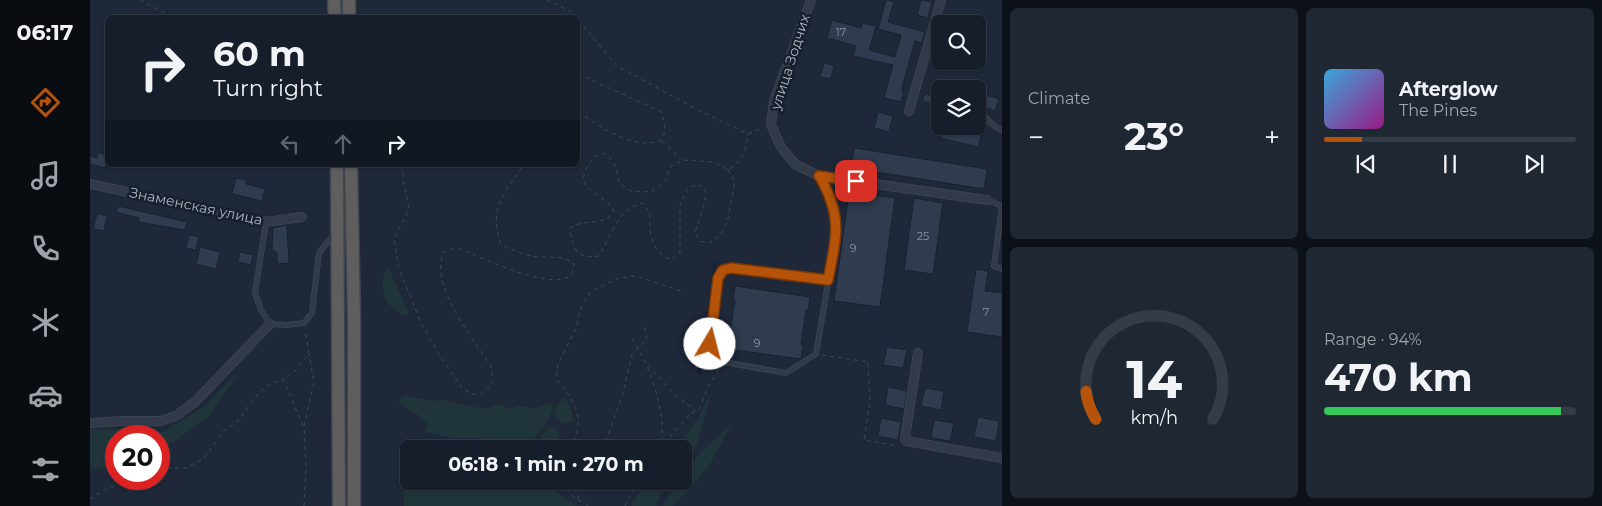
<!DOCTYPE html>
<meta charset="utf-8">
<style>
:root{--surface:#161e2b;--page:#1f2733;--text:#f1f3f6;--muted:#9ea2a9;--line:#353c47;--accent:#b45309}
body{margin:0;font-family:Montserrat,sans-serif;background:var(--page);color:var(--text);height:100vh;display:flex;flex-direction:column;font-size:19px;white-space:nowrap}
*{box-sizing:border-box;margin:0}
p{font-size:16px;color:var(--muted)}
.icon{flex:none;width:28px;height:28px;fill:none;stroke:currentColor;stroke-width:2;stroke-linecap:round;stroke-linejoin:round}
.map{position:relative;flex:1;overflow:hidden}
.sheet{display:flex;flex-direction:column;gap:8px;padding:8px;background:#0c1018;width:600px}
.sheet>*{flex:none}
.guide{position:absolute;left:15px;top:15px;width:475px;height:152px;border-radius:8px;box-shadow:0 1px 4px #0004,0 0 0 1px var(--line);background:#161e2b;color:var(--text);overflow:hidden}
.fabs{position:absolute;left:841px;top:15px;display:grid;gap:10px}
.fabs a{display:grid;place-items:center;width:55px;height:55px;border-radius:8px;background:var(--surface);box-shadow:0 1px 4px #0004,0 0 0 1px var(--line);font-size:25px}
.speed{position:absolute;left:15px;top:425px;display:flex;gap:10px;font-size:25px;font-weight:700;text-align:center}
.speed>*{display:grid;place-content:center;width:65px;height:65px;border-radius:50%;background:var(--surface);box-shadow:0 1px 4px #0004,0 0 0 1px var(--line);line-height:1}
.speed .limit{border:8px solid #d22;background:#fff;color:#111}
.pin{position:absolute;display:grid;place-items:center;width:42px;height:42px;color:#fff;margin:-21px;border-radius:10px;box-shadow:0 2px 8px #0006}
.me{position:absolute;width:55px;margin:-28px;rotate:8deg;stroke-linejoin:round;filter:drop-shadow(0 0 4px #0008)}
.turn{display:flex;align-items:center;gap:18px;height:105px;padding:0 25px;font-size:22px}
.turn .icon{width:65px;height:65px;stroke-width:2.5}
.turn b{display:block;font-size:35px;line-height:42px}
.lanes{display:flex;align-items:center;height:48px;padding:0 25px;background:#0003;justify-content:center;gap:25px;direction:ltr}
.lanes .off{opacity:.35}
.big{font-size:38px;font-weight:700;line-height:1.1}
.sheet .tile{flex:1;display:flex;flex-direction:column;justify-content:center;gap:8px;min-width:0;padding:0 18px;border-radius:8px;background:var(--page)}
.sheet .dial{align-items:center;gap:0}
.dial svg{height:130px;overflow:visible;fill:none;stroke:var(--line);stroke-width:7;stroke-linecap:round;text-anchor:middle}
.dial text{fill:var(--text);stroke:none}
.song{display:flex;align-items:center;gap:15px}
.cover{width:60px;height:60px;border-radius:8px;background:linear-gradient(135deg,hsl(200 70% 55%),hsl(310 70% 35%))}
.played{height:5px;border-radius:2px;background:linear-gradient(90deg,var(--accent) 15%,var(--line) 15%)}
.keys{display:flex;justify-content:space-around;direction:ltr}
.heat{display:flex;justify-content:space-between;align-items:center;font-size:28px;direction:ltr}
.charge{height:8px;border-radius:4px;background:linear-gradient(90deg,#34c759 94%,var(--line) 0)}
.sheet .tiles{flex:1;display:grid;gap:8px;grid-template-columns:repeat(2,1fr)}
.trip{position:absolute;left:310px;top:440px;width:292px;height:50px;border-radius:8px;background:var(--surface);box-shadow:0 1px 4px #0004,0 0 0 1px var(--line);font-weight:700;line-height:50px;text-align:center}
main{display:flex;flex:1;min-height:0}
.menu{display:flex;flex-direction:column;width:90px;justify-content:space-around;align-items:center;background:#090c11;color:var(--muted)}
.menu .icon{width:35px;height:35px}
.menu .on{color:var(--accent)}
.menu b{font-size:22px;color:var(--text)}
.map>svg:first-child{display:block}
.green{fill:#20353a}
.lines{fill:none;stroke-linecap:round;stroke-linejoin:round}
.stream{stroke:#111f37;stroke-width:2.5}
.building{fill:#2f3c50;stroke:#19212f}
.service-casing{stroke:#3b4353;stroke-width:6}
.minor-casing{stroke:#3b4353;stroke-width:10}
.trunk-casing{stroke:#3c4453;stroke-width:15}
.path{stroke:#384f52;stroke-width:1;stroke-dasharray:4 4;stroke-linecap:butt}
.service{stroke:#323a49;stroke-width:4}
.minor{stroke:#323a49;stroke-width:8}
.trunk{stroke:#605e5c;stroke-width:12}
.route-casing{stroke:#753606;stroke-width:12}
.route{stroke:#b45309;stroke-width:9}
.labels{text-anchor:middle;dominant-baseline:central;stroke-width:5;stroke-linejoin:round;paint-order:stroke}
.number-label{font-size:11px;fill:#8b94a6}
.street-label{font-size:14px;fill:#acb4c6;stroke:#171f2d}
</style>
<main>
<nav class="menu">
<b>06:17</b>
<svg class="icon on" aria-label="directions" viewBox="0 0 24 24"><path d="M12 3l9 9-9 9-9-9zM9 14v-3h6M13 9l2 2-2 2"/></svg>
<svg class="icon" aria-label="music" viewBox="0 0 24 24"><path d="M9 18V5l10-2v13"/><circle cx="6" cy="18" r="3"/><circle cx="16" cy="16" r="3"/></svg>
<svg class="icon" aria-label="phone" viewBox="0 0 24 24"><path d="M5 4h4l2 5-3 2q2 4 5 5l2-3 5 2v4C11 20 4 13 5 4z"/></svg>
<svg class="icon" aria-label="climate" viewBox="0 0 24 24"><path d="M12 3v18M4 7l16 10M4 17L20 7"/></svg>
<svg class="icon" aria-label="car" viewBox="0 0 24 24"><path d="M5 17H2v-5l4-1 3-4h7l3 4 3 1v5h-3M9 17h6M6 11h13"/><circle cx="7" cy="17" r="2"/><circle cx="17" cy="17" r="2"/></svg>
<svg class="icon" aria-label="filters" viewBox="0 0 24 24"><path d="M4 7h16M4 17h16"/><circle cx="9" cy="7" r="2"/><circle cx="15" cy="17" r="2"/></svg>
</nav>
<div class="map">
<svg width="912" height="506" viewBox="0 0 912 506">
<rect width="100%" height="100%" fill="#1e2839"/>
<path class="green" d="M299,266c4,17 14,31 20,48l-4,2c-15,-8 -24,-17 -22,-35 1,-7 1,-10 6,-15z
M153,367l-36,51 -48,34v-16h-43v32l-26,1v-40l73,3 43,-27z
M622,391l-16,57 -12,13v-12h-8l23,-32z
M314,395l27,6 12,-1 41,9 15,-5 11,5c14,-6 12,-1 24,-1 5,0 13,-5 20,-5l-4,14 -16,22 -35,3 -23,-4h-24l-27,-6 3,-7c-7,-12 -20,-13 -30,-24z
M473,398c7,4 9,14 10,22l-3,2 -7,2 -9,-8 3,-10z
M642,423l-22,41 -13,17 -25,25h-9l16,-25h5c0,-18 35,-45 48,-58z
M461,427l6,2 3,4 -2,8 -6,5 -8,-1 -4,-8 5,-6z
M312,448l7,1v32h132l36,25h-173z
M557,481h22l-8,11 -5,14h-25z"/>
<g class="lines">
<path class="stream" d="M609,374l16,-111"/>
</g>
<path class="building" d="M796,0l8,2 -6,20 37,10 -3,11 -7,-2 -12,43 -1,9h2l-3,9 -17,-4 9,-33 -40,-9 3,-10 -29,-8 5,-18 29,8 1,-5 14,3 -7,24 26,7 6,-22 -23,-6z
M831,0l11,2 -4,16 -11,-3z
M734,63l10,2 -3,14 -11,-2z
M897,95l12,4 -4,12 -11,-4z
M788,112l15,4 -4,16 -15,-4z
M853,126h15l24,6 -4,15 -38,-9z
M764,148l133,21 -3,20 -133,-21z
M8,153l10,2 -3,13 -15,-4v-8l7,2z
M146,178l11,2 -1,4 19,5 -3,12 -30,-7z
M759,192l46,6 -15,109 -46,-6z
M824,198l29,5 -10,71 -29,-4z
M28,206l69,16 -2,8 -47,-8 1,-4 -23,-6z
M7,214l10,2 -3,15 -11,-2z
M197,225l2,38 -12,1v-11l-5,-4 1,-21z
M99,235l10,2 -3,13 -10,-2z
M110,247l20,5 -4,17 -20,-5z
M150,252l13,3 -2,10 -13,-3z
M886,269l12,2 -3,20 17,2v44l-35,-5z
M645,286l75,11 -2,13h-2l-5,35h2l-2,14 -74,-10 8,-49 -2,-1z
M797,347l20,3 -4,18 -20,-3z
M798,387l19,4 -3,18 -19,-4z
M835,388l19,3 -3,19 -20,-4z
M888,417l21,4 -3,20 -22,-4z
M791,418l20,4 -3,18 -20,-4z
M844,420l20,3 -4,18 -19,-3z"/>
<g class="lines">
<defs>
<path id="service" d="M837,98l13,4
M888,112c10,5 13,15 24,18
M730,178l14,29 3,22 -21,125 -30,19 -63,-11 -10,-8 -3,-10 8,-66 5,-7 8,-4 97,14
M897,200l15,6 -8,60 8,3
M176,222l-11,71 6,17 9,14 17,1 17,-2 8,-10 7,-60 14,-18"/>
<path id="minor" d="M721,0l-37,101 -3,24 10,22 14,17 24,12 168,24
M819,111l32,-111
M0,184l176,38 36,-5
M828,353l-13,85 1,3 96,17
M0,423l32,-2h39l15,-5 19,-14 75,-78"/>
<path id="trunk" d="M244,0l1,18
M259,0v18
M247,165l2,341
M261,165l3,154v187"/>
</defs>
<use href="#service" class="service-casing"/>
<use href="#minor" class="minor-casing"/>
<use href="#trunk" class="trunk-casing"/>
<path class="path" d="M50,0l35,18
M457,0l23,11 6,7
M332,18l12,-4 21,4
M488,20l39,46 79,43 52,25 15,-6
M488,74l82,37c5,11 7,18 2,29 -27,12 -62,-14 -84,-28
M572,141l19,18
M312,165l2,21 5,19 -3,11 -12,22 4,28 23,57 16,28 24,36 10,7 9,1c12,-9 14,-13 11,-29 -17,-26 -63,-82 -47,-114l8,-3h9c21,9 86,40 107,28 2,-1 4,-4 5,-6l1,-7c-10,-9 -22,-6 -35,-7 -13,-1 -27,-7 -38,-13 -13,-37 3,-49 22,-79
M638,170l7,11 -8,42 -7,13 -11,7 -9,-2 -5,-8 10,-32v-13l-8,-4 -10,5 -7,16v48l-9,7c-3,-2 -9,-4 -11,-7 -10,-10 -11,-27 -10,-40l-8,-10c-23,5 -32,34 -43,53 -23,4 -27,-9 -29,-28 16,-11 31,1 44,-17 -10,-19 -39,-19 -28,-42 4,-8 8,-13 17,-16 12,5 14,18 16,30l12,8 20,1 14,-10 6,-16 12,-6 30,2 15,8c15,-9 18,-19 20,-36
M542,339c20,30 33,71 30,107
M732,355l46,7 2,40 -6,38 35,6
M558,365l26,29 21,16
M213,426l-20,-47 13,-9 13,-16 -4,-25
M482,449c2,-8 6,-16 6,-24 1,-18 -10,-33 -22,-46l2,-15 18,-35 4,-19 11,-19 28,-13 17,-2 48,16
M513,449l20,-56 9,-38c5,-7 12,-11 15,-18l-3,-10
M570,449l29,-34 11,-7 8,-21 12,-20
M69,468h27l18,-10 20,-27 13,-9 20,-27 10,-9 16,-7
M475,481c-1,13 14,19 24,25
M0,499l14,-9 29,-11
M487,499l11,-18
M214,506l2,-41 -2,-38 10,-45 -5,-28
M535,506l13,-25"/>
<use href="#service" class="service"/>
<use href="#minor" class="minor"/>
<use href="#trunk" class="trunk"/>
</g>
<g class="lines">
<defs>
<path id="route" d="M620,344l8,-66 5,-8 8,-2 97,12c6,-33 14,-55 0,-87 -3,-6 -5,-12 -9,-17l37,5"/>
</defs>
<use href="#route" class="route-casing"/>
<use href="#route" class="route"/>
</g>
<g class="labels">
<g class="number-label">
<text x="751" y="32">17</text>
<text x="833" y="236">25</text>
<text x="763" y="248">9</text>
<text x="896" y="312">7</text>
<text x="667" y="343">9</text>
</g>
<g class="street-label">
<text transform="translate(700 62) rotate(-72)">улица Зодчих</text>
<text transform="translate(106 206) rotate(12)">Знаменская улица</text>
</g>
</g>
</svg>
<div class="fabs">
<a><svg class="icon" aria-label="search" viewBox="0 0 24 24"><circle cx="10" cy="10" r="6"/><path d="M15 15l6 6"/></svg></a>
<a><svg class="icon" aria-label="layers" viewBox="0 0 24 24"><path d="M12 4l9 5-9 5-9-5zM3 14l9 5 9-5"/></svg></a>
</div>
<div class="speed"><div class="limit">20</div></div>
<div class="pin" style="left:766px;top:181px;background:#d93025"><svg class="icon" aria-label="arrive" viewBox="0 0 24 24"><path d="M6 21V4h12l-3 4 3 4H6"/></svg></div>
<svg class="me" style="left:620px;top:344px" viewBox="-20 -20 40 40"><circle r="19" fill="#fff"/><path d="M0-13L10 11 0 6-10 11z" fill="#b45309"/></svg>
<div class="trip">06:18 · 1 min · 270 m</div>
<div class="guide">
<div class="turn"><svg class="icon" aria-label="right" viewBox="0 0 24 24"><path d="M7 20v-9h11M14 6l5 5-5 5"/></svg><div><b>60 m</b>Turn right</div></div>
<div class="lanes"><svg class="icon off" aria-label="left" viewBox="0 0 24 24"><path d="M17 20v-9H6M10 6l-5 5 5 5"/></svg><svg class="icon off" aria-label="ahead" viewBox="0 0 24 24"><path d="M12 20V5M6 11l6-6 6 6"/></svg><svg class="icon" aria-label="right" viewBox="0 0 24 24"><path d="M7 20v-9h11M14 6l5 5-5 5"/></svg></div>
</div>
</div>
<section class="sheet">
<div class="tiles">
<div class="tile"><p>Climate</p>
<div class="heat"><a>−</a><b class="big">23°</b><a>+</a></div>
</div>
<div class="tile">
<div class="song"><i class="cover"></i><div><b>Afterglow</b><p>The Pines</p></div></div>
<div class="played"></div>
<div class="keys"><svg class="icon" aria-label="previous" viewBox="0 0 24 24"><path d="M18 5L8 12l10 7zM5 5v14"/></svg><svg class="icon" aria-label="pause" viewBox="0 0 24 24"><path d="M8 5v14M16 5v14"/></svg><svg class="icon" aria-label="next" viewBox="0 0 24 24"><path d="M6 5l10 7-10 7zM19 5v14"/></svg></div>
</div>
<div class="tile dial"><svg viewBox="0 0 100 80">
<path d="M14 69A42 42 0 1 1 86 69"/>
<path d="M14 69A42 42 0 0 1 8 52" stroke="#b45309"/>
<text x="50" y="56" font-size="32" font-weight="700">14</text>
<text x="50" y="72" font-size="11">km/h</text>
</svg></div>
<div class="tile"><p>Range · 94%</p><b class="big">470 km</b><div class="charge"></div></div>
</div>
</section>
</main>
